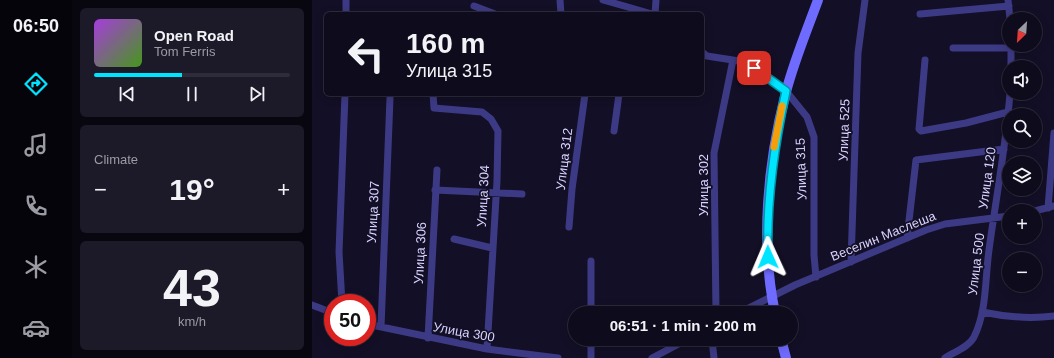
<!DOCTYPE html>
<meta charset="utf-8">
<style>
:root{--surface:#0e0b1c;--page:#1c1929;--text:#f1f3f6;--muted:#9b9ba3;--line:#2e2b3b;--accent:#00e5ff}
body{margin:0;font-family:Arial,sans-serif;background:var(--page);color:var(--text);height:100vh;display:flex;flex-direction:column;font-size:15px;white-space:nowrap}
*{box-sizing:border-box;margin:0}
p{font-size:13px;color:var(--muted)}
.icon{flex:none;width:22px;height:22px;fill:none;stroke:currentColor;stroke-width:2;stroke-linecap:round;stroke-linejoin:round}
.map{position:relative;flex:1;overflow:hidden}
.panel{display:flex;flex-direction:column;gap:8px;padding:8px;background:#08060f;width:240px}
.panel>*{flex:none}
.hud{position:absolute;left:12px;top:12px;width:380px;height:84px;border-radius:6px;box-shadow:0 2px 10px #0003,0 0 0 1px var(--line);background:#0e0b1c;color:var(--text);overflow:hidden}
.needle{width:26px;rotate:205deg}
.fabs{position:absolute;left:690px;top:12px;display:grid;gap:8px}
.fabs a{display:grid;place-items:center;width:40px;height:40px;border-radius:50%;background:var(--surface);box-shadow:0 2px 10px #0003,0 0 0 1px var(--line);font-size:20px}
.speed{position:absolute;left:12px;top:294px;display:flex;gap:8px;font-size:20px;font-weight:700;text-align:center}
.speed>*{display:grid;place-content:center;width:52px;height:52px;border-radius:50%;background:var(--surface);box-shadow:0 2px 10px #0003,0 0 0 1px var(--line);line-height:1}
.speed .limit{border:6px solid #d22;background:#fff;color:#111}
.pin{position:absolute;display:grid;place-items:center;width:34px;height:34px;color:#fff;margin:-17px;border-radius:8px;box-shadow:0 2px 6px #0006}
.me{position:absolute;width:44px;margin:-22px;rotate:359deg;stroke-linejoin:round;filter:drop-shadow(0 0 3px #0008)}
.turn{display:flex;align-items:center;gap:14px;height:84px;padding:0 16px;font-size:18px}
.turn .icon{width:52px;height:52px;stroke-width:2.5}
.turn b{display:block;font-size:28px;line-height:34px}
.big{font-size:30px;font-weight:600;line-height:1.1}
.panel .card{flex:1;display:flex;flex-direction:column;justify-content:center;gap:6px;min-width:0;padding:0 14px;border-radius:6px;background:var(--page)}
.panel .dial{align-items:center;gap:0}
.dial b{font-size:52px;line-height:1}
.song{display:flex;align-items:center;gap:12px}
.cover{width:48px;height:48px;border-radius:6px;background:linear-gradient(135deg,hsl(280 70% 55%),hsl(100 70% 35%))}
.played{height:4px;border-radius:2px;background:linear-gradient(90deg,var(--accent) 45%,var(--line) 45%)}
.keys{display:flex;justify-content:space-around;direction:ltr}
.heat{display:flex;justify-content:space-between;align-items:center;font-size:22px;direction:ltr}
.trip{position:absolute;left:256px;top:306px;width:230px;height:40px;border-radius:20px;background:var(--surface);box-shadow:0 2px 10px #0003,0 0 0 1px var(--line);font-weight:600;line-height:40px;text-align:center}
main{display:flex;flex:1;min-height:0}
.dock{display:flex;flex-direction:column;width:72px;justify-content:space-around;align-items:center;background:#06040b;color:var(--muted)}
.dock .icon{width:28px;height:28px}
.dock .current{color:var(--accent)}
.dock b{font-size:18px;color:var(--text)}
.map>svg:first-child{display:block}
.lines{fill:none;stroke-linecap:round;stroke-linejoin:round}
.minor{stroke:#3d3a85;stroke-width:7}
.secondary{stroke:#6f6bff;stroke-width:10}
.route-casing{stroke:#0095a6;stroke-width:10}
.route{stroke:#00e5ff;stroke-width:7}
.slow{stroke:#f59e0b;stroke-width:7}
.labels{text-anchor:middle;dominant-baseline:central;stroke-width:3.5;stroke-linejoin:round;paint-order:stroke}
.street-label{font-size:13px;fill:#d9d4ff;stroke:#130f26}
</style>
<main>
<nav class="dock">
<b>06:50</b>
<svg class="icon current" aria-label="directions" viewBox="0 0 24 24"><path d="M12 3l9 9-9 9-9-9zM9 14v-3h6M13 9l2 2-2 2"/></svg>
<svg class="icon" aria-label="music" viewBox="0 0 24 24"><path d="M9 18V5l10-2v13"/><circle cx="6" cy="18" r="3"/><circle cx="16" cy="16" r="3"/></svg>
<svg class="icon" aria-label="phone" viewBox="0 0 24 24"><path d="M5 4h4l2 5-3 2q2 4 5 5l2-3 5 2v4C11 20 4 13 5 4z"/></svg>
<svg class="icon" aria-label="climate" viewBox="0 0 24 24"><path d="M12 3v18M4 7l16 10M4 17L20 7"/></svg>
<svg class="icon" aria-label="car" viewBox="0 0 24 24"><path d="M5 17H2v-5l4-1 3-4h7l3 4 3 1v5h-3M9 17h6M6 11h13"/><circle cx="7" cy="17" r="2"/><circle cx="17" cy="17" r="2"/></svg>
</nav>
<section class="panel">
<div class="card">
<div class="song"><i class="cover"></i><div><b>Open Road</b><p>Tom Ferris</p></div></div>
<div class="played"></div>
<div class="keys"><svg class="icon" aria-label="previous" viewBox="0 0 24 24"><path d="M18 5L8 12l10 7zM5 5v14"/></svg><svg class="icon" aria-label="pause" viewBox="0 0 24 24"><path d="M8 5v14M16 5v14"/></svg><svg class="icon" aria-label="next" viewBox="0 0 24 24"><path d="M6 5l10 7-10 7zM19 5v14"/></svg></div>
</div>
<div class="card"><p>Climate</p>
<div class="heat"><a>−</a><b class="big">19°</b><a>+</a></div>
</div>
<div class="card dial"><b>43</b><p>km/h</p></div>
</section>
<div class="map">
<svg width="742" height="358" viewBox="0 0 742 358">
<rect width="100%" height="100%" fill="#130f26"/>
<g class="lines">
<path class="minor" d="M248,0l1,14
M291,0l49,14
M696,0l2,19
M162,6l21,8
M34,14v-14
M343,14l1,-14
M608,14l89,-8
M641,48h58
M390,52l5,4 32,5 15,7 32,23 21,26 7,20v118l2,22
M613,60l-6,69 2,2 45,-8 42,-11
M699,67v-22
M121,94l1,14 48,4 9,7 7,12 -1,50 -10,168
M302,131l5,-37
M123,190l87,4
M736,208l6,-75
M723,211l19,-5
M257,227l3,-38 13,-95
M595,238l9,-78 88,-11
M142,239l38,9
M279,261v52
M539,262l7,-209 7,-53
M30,303l-3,-51 6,-158
M0,305l21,8
M670,312c24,5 48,7 72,4
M404,313l-2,-160 19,-93
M427,313l56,-28 131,-55 19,-6 64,-8
M55,324l120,25 71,9
M69,327l9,-229
M116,338l9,-168
M400,339l2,19
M279,358v-19
M340,358l36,-19
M633,358c9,-6 24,-11 29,-21 13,-26 11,-59 15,-87 7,-52 17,-104 21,-157"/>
<path class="secondary" d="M463,313c-15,-71 -7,-151 11,-221 8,-31 21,-62 32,-92
M469,339l5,19"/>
</g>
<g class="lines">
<defs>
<path id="route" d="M442,68l32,23c-12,55 -20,109 -18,166"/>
</defs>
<use href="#route" class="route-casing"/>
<use href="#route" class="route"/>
<path class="slow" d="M462,147l8,-41"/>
</g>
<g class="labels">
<g class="street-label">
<text transform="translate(532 130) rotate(-88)">Улица 525</text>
<text transform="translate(252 159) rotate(-83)">Улица 312</text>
<text transform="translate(489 169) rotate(-92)">Улица 315</text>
<text transform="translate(675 178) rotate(-82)">Улица 120</text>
<text transform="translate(391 185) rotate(-90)">Улица 302</text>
<text transform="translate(171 196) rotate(-87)">Улица 304</text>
<text transform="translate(61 212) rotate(-87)">Улица 307</text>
<text transform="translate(571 236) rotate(-22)">Веселин Маслеша</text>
<text transform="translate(108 253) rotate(-87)">Улица 306</text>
<text transform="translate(664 264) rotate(-83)">Улица 500</text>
<text transform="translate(152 332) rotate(10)">Улица 300</text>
</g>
</g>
</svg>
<div class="fabs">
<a><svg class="needle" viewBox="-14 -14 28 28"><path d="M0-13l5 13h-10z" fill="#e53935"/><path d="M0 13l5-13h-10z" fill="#9b9ba3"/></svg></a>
<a><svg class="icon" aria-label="sound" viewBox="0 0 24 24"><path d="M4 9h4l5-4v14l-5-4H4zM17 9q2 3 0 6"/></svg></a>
<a><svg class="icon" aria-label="search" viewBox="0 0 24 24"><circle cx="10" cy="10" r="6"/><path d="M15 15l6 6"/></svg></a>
<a><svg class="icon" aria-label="layers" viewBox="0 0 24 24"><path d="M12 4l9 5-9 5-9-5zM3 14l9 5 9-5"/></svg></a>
<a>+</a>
<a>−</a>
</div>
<div class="speed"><div class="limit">50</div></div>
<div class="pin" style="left:442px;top:68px;background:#d93025"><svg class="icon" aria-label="arrive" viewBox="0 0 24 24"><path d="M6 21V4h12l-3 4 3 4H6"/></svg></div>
<svg class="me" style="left:456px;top:257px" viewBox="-20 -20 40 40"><path d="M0-17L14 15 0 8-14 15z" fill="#00e5ff" stroke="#fff" stroke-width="4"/></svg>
<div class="trip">06:51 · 1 min · 200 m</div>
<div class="hud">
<div class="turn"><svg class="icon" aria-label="left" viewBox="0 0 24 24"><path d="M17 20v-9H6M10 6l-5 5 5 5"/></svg><div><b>160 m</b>Улица 315</div></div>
</div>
</div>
</main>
